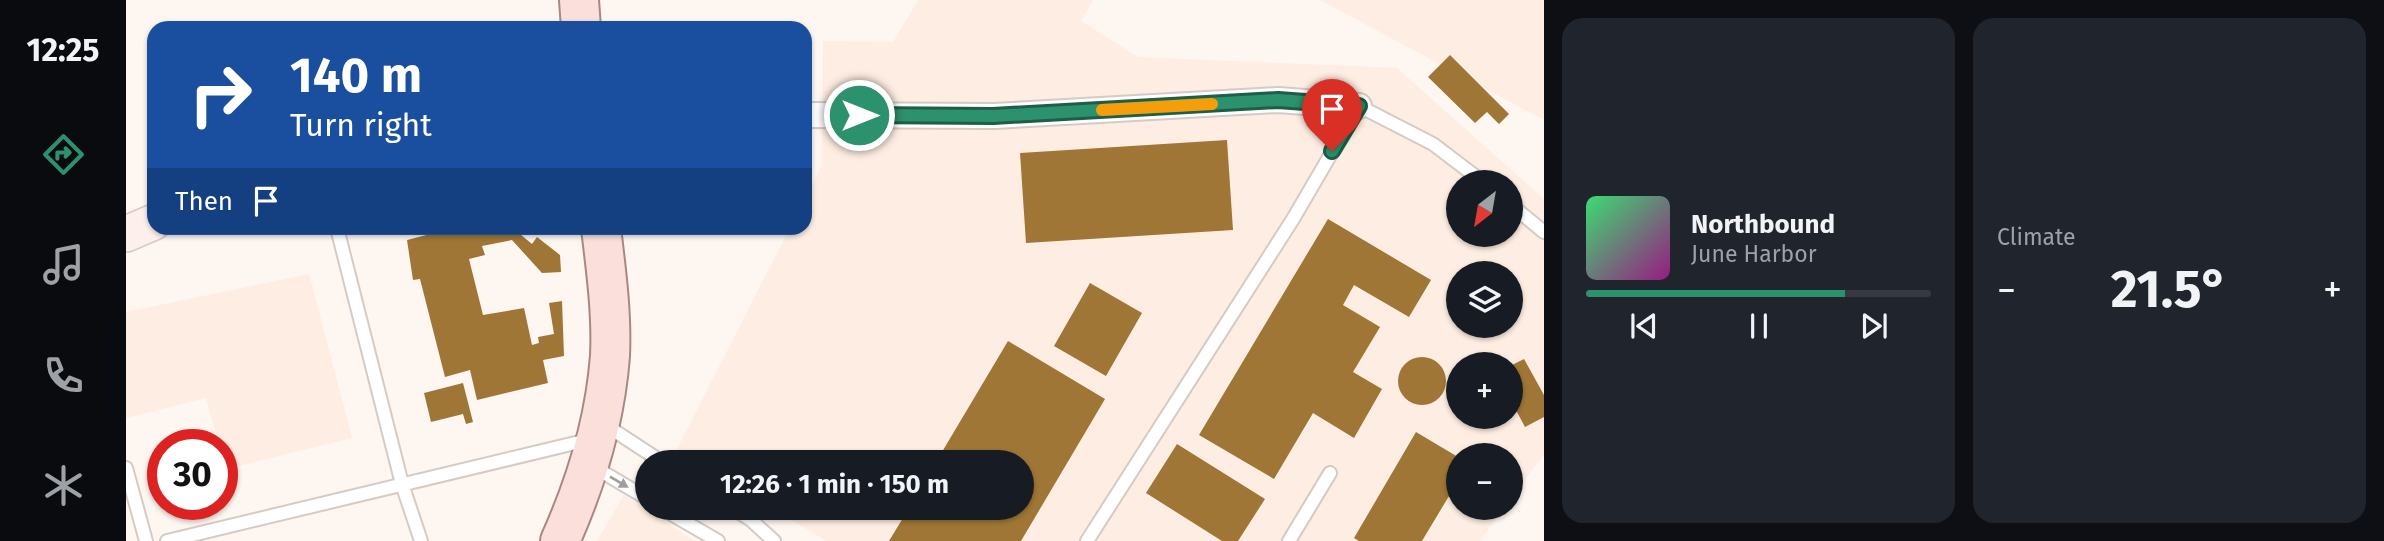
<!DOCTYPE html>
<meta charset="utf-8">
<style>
:root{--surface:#171b24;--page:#20242c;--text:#f1f3f6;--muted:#9ea1a6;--line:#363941;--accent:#2c916d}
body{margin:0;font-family:"Fira Sans",sans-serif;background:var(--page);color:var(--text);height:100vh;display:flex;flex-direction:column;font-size:26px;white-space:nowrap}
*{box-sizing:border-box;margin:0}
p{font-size:23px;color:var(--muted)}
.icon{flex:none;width:38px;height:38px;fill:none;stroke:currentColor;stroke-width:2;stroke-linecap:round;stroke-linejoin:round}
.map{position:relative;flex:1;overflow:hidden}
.drawer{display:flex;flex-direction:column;gap:18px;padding:18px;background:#0d0f14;width:840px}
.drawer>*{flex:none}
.top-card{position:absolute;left:21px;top:21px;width:665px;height:214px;border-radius:21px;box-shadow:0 2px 5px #0004;background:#1a4fa0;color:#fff;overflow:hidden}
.needle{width:46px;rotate:211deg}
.fabs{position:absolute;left:1320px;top:170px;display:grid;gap:14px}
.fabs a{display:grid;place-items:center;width:77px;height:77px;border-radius:50%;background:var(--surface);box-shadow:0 2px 5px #0004;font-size:35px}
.speed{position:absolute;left:21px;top:429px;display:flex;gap:14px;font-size:35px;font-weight:700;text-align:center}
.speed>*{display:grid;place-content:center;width:91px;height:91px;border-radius:50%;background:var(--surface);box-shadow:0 2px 5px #0004;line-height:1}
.speed .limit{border:10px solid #d22;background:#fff;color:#111}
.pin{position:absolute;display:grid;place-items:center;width:60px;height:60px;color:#fff;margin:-72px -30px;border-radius:50% 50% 50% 0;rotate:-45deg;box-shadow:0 0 7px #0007}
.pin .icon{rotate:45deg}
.me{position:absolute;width:77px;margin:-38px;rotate:90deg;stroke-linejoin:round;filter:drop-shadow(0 0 5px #0008)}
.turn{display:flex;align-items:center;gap:24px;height:147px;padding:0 28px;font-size:32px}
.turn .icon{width:91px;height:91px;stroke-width:2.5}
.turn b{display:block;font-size:49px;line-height:60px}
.then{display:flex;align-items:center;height:66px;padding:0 28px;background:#0003;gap:14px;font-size:26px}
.big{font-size:52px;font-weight:700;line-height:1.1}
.drawer .tile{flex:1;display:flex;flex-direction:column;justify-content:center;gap:10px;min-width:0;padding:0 24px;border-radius:21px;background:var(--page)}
.song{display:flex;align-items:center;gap:21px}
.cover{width:84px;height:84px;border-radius:10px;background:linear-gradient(135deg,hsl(140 70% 55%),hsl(310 70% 35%))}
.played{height:7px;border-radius:4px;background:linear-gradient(90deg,var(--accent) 75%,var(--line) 75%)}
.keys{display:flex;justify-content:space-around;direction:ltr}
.heat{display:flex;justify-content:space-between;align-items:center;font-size:38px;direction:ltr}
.drawer .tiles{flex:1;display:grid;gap:18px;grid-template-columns:repeat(2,1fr)}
.trip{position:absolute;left:509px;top:450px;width:399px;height:70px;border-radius:35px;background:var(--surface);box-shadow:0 2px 5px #0004;font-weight:700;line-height:70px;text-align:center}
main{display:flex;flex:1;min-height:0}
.tabs{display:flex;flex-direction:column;width:126px;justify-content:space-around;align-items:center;background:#090b0e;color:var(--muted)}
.tabs .icon{width:49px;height:49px}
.tabs .selected{color:var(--accent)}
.tabs b{font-size:32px;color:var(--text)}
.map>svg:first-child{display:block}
.built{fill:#feede2;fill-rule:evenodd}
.building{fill:#9f7635}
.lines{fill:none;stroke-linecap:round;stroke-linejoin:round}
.lane-casing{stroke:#d5cbc5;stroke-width:16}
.street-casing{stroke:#d5cbc5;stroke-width:28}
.secondary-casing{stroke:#d5cbc5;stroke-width:38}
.primary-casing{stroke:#a78982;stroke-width:42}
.lane{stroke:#fff;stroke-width:12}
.street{stroke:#fff;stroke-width:24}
.secondary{stroke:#fcefec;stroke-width:35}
.primary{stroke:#fadfda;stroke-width:38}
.oneway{fill:#a19f9e}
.route-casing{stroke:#1d5e47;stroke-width:18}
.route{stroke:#2c916d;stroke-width:12}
.slow{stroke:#f59e0b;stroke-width:12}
</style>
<main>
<nav class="tabs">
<b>12:25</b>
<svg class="icon selected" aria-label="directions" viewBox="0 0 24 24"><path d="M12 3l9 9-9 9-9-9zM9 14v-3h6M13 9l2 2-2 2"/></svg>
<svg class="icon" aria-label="music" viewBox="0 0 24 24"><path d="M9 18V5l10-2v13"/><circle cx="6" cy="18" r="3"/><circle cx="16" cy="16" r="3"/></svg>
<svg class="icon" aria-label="phone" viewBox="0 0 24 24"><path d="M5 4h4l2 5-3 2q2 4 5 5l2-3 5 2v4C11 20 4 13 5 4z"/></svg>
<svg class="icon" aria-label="climate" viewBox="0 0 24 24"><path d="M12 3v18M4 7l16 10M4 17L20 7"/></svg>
</nav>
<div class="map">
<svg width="1418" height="541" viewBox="0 0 1418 541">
<rect width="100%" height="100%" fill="#fef6f1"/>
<path class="built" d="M792,0h175l-12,21 57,36 259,11 147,131v255l-34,46v-45h-52v53h46l-24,33h-654l-54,-33h250v-46h-324l-21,-13 113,-221h15v-30l17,-33 1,-124 70,1zM1332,182h52v52h-52zM1332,273h52v53h-52zM1332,364h52v52h-52z
M1194,0h224v120z
M183,274l43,164 -126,31 -4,-25h-3l-13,-46 -80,20v-106z
M498,495l70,46h-97z"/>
<path class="building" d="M1324,55l59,59 -10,10 -12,-12 -12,11 -47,-46z
M1101,140l6,90 -207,13 -6,-90z
M1202,219l103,61 -22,37 -55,-32 -11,20 37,22 -27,45 29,17 -28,49 -41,-25 -39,66 -75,-44z
M328,228h63l-2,2 17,14 5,-7 23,18 1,17 -19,1 -30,-33 -30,6 3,9 -16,4 14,56 41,-7 8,37 7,-2 -1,-6 16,-3 -5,-31 13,-2 2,55 -21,4 5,23 -71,17 -7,-30 -25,7 -25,-98 -7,1 -6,-40z
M964,283l52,30 -36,63 -52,-30z
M882,341l97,58 -84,142h-132l20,-33h113v-46h-86z
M1272 381a24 24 0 1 1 48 0a24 24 0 1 1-48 0Z
M1398,359l20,36v22l-19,10 -15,-28v-33z
M337,383l10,39 -7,2 -3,-10 -32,8 -7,-29z
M1290,432l42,25v24l-36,60h-63l-5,-3z
M1051,444l88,55 -27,42h-16l-76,-48z"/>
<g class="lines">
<defs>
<path id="lane" d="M1384,204l34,28
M211,228l65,256 19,57
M478,424l58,38
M468,467l54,32
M0,468l20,73
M535,508l57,33
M606,508l19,12 23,21
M41,541l425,-102
M961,541l206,-322 66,-113 74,38 50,38
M1163,541l41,-68"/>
<path id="street" d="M679,115l189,1 284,-16 81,6"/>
<path id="secondary" d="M0,234l28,-12"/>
<path id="primary" d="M453,0l2,28
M434,541c27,-60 45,-120 50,-185 2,-43 -4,-86 -9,-128"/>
</defs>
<use href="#lane" class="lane-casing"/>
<use href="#street" class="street-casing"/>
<use href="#secondary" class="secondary-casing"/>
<use href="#primary" class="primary-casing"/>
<use href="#lane" class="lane"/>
<use href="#street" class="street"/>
<use href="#secondary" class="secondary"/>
<use href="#primary" class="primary"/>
</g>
<defs><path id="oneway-solid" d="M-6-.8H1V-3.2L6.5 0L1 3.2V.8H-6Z" transform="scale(1.75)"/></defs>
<use class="oneway" href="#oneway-solid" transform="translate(493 482) rotate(31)"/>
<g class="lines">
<defs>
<path id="route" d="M733,115l134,1 285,-16 81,6 -27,45"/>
</defs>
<use href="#route" class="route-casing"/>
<use href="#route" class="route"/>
<path class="slow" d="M976,110l110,-6"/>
</g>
</svg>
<div class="fabs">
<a><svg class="needle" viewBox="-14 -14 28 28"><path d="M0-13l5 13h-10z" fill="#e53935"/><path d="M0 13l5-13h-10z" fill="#9ea1a6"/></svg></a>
<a><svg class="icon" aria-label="layers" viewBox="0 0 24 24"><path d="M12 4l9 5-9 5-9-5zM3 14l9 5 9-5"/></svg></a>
<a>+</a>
<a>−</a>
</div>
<div class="speed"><div class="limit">30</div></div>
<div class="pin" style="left:1206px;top:151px;background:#d93025"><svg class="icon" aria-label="arrive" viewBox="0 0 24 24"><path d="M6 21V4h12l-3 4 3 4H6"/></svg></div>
<svg class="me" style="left:733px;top:115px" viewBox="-20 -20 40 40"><circle r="17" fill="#2c916d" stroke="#fff" stroke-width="3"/><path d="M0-11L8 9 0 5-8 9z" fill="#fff"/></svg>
<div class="trip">12:26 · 1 min · 150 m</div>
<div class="top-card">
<div class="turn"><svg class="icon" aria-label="right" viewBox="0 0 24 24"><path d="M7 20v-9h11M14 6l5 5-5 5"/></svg><div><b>140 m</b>Turn right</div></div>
<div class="then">Then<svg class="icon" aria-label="arrive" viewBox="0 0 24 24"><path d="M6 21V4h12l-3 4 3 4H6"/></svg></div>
</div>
</div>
<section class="drawer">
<div class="tiles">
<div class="tile">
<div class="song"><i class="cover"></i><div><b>Northbound</b><p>June Harbor</p></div></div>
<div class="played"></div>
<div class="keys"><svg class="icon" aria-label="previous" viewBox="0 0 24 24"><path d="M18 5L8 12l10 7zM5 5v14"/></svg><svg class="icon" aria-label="pause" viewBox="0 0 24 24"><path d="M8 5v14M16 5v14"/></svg><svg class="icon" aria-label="next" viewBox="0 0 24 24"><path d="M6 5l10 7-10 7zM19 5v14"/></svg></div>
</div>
<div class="tile"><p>Climate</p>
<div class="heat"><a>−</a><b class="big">21.5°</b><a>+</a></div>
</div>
</div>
</section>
</main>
